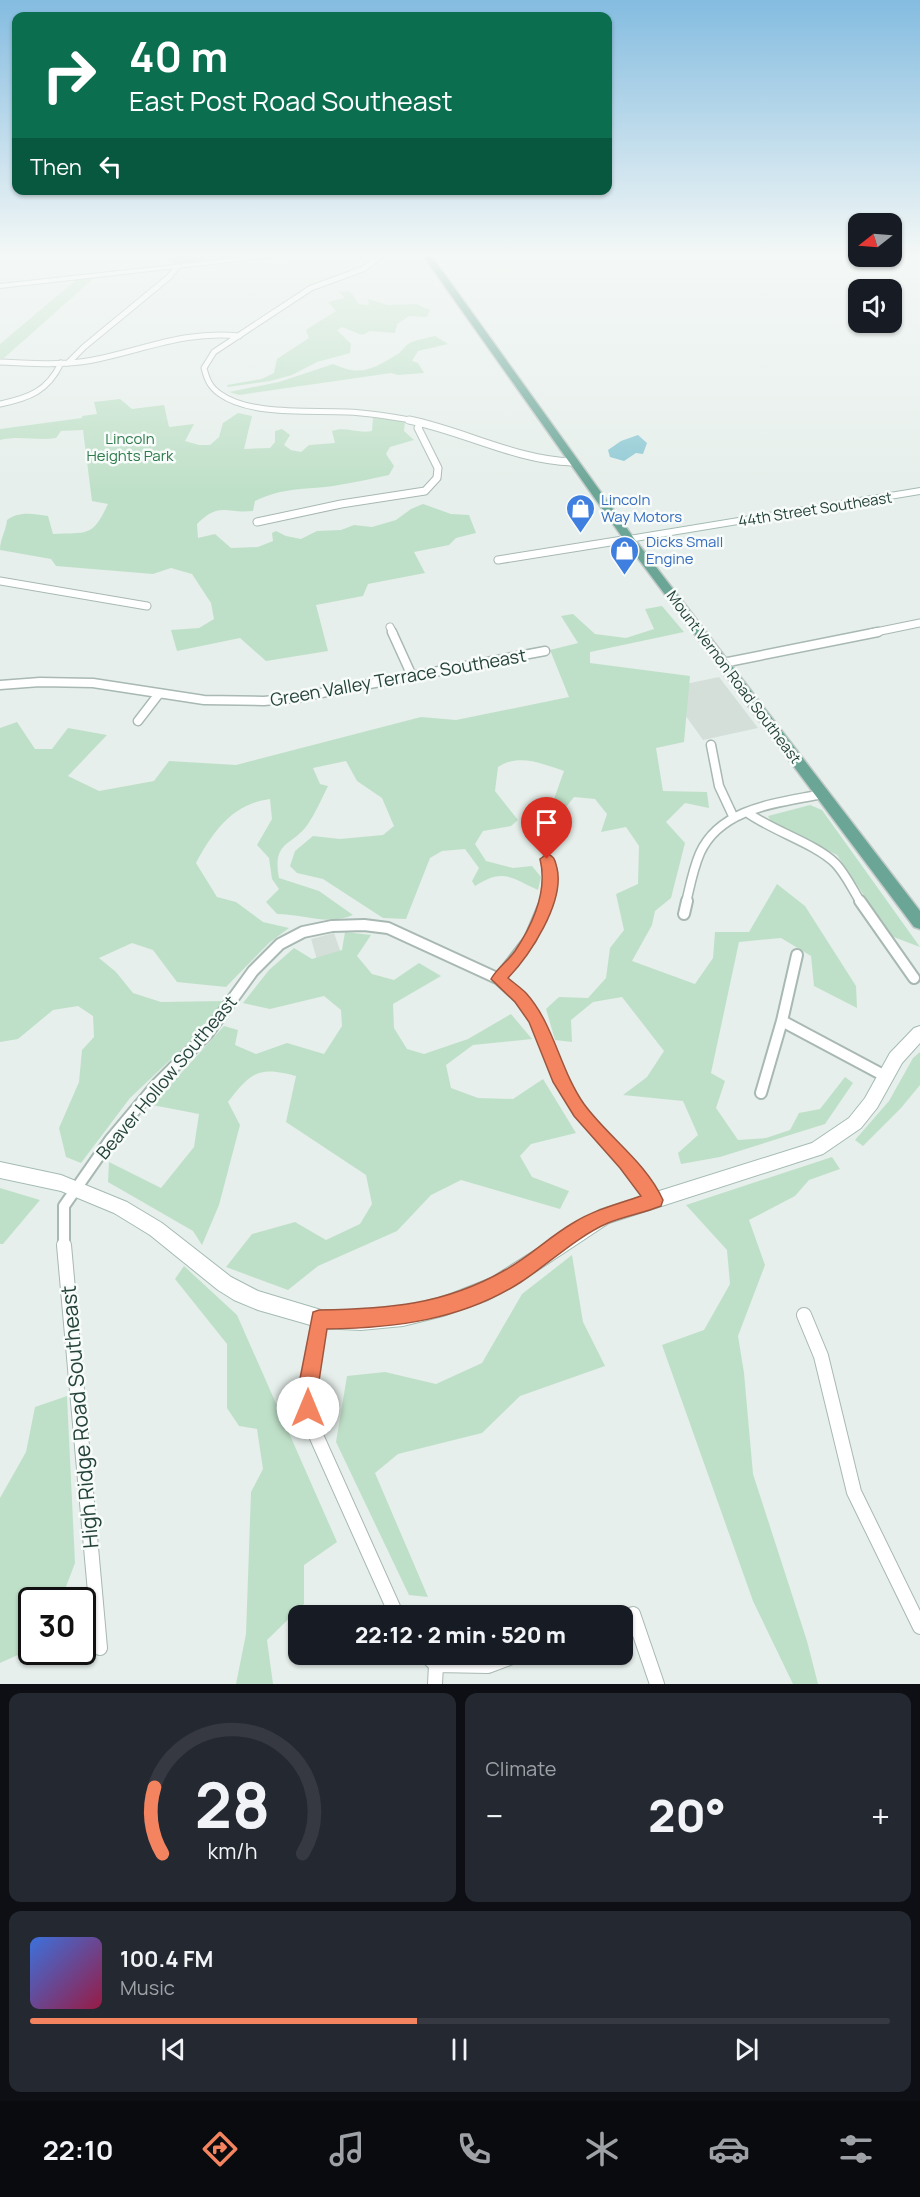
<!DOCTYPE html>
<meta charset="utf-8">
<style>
:root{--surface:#171b24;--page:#242831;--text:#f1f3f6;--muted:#9ea1a6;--line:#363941;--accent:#f4845f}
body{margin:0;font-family:Manrope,sans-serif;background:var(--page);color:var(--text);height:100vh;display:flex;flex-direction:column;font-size:22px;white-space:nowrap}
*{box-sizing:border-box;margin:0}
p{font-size:20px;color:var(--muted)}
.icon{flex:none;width:33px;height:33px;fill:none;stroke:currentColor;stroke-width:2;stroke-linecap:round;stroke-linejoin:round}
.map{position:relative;height:1684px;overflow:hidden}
.sheet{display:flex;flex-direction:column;gap:9px;padding:9px;background:#0d0f14;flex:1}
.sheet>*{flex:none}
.banner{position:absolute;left:12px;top:12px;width:600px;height:183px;border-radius:12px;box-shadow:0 2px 4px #0004;background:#0b6e4f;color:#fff;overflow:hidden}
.needle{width:39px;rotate:253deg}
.buttons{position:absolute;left:848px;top:213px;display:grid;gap:12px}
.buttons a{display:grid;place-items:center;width:54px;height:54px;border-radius:12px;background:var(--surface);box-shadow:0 2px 4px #0004;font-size:30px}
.speed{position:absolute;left:18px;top:1587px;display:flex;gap:12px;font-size:30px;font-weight:700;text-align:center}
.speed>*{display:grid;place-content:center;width:78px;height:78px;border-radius:50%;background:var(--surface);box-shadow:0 2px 4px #0004;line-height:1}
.speed .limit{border:3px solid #111;border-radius:9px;background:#fff;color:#111}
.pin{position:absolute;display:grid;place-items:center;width:51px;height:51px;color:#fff;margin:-62px -26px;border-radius:50% 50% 50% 0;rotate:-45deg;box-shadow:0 0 6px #0007}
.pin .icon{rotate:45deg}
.me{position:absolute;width:66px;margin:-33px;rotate:0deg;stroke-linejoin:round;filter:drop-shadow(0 0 4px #0008)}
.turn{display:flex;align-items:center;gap:21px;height:126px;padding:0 18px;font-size:27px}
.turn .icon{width:78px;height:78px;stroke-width:2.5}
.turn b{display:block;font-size:42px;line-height:51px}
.then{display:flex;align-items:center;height:57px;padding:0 18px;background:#0003;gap:12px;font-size:22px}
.big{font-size:45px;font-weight:800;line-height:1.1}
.sheet .tile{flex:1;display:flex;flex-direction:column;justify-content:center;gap:9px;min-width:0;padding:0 21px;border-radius:12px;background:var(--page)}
.sheet .dial{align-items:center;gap:0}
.dial svg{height:156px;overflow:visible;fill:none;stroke:var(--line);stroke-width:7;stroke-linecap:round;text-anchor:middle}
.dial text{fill:var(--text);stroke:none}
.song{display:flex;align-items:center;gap:18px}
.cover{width:72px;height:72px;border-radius:9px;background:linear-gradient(135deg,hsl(220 70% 55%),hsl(340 70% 35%))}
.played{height:6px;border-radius:3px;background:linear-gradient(90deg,var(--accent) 45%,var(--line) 45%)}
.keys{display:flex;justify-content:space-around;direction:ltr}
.heat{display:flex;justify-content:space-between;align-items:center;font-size:33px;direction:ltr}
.sheet .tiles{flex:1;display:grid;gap:9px;grid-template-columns:1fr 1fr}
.tile:last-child{grid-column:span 2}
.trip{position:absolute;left:288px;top:1605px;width:345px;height:60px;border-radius:12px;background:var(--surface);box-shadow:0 2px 4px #0004;font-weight:800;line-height:60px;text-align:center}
.tabs{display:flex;height:96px;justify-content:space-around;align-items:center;background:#090b0e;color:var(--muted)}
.tabs .icon{width:42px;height:42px}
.tabs .selected{color:var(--accent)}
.tabs b{font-size:27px;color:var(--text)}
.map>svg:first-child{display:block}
.built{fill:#d4dfda}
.green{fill:#bfe0c8}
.water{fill:#8ec9d4}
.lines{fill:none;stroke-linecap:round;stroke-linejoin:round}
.street-far4-casing{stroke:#a8b8b2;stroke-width:7}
.street-far3-casing{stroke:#a8b8b2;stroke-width:9}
.street-far2-casing{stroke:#a8b8b2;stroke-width:11}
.street-far1-casing{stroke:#a8b8b2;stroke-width:14}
.street-casing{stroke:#a8b8b2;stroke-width:16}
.secondary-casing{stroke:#a4bbb3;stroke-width:2}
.primary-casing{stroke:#c2cac8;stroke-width:3}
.street-far4{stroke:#fff;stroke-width:5}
.street-far3{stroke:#fff;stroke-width:7}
.street-far2{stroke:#fff;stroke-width:8}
.street-far1{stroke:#fff;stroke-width:10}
.street{stroke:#fff;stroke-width:14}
.secondary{fill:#fff;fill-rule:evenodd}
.primary{fill:#6aa596;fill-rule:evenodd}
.route{fill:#f4845f;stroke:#9f563e;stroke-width:1.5}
.labels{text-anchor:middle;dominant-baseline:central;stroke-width:5;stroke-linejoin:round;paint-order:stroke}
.far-park-label{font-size:15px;fill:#2d7a4b;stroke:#f7fbf9}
.far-shop-label{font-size:15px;fill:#366cbe;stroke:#f7fbf9;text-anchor:start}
.far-street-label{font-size:15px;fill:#24423a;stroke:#f7fbf9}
.street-label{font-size:18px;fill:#24423a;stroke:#f7fbf9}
.near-street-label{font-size:21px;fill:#24423a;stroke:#f7fbf9}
</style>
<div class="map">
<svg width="920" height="1684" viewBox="0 0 920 1684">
<rect width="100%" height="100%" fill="#e6efeb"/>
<path class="built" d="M719,677l39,51 -55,12 -37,-52z
M334,933l7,20 -24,7 -6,-21z"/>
<path class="green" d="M167,254h49l7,3 49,-3 -96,10 -11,-6z
M94,278l-90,80h-4v-14l76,-64z
M350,291l9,13 10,1 -1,-6 19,6 29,-1 14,6 -3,7 -18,-1 -12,8 -2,9 -25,-2 -8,4 -20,-8 -5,3 14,14 -1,9 -33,9 -25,13 -22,6 -42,6 -1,-2 35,-6 12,-6 3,-14 32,-21 -3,-8 30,-19 -8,-9 17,-4 -6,-6z
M435,336l13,8 -30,7 -6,10 6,2 6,10 -26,2 -7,-2 -152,22 -10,-3 50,-10 54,-18c29,13 39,5 65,-10 5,-4 8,-10 14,-12 7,-3 16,-4 23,-6z
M120,399l12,10 32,-4 5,22 25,-3 -9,17 14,4h11l9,-8 4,-14 15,-10 14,3 -8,33 26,-1 5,-6v-11l7,-2 8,6 -6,10 7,5 10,2 8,-7 26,-2 -3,-12c14,-5 25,3 40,0l1,-14 32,5 -1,9 10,9 -24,7 -4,7 8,12 -5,9c-19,4 -37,8 -56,11 -31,4 -48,1 -78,15l-2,10c-28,3 -33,-10 -56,13l1,14 17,-4 16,14 27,-1 15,-6 -1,-8 4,-2 10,5 15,3 16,-8 24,-1 13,-5 18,2 24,-7 15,-11 12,-5 28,10 18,1 7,18 -20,5 -7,7 -35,7 11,21 -57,11 -5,12 -47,9 12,46 -62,10 -26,-23 -63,13 -6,-21 28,-2 15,-9 -3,-16 -19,-29 -21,-6 -18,6 -97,-8 -5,-7 -51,-9c0,-11 6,-19 7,-30 13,-9 26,-6 41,-4l5,18c35,-2 39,4 55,-30l-16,-3 -9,-71 -22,1 -5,7c-19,3 -36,-3 -56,2v-11l82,-11v-2l15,-2 -3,-12z
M662,606l22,26 -94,20v11l100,13 -6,66 -28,6 7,43 44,1 2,16 -24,-5 -19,19 19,21 -14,55 -16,13 -3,14 -20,36 63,23 18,-26 2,-26h34l28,-48 28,22 51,80 1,22 -43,-22 -3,-30 -30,-18 -42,4 -28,131 14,8 -9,27 22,32 28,-2 24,-8 9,-17 21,-4 25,-32 8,6 -28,41 -105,33 -39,7 -3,-11 20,-18 -15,-34 -60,-6 24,-18 17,-26 -42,-54 -29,5 -22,18 1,22 -17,-2 -9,-31 13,-12 29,1 18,-20 4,-30 14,-18 -8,-36 22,-10 1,-38 -13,-19 -25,5 6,-18 -12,-15 -21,-2 -17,22 -8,-6 15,-42c-21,-7 -45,-18 -66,-4l-3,24 23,29 -7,6 -28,5 -8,13 11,17 27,7 19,-2 9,11 -3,13c-28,-13 -35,-22 -63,-4l-3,-5 7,-13 -14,-19 -23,2 -12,7 -24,61 -23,-1 -60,-39 -26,-6 -7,-7 5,-15 18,-15 27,3 43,-4 11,-9 -12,-28 -25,-17 -11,-20 -33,7 7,16 8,2c-6,12 -12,26 -20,38 -16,23 -36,16 -29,54l40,13 34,24c-26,11 -50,-1 -76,-1l-11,-12 13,-13 -7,-10 -3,-21 -12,-13 15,-26 -2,-20c-38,5 -57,33 -74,64l21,34 19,5 27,20 26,6 -20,15 -43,44 -49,-5 -24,-32 -21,-7 -33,15 17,14 17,21 28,9 64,-1 -39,44 -56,53 -49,65 -15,-6 -7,-29 20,-46 3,-32 12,-13 -1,-21 -15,-10 -25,4 -35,29 -18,3v-314l17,-6 18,27h17l16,-21 39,7 -39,41 31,15 55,-10 15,-20 67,4 185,-48 35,3 113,-23 -19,-47 28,-7 -17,-27 12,-2 22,20 31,4 28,-9 -9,-20z
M810,805l12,5 98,137 -29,-11 -54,-81 -65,-32 -4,-7z
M345,932l26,3 -14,21 15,18 22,6 25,-17 22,13 -48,28 1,24 13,21 17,5 44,-15 43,-25 21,25 -59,6 -27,20 5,23 27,10 35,1 30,-20 33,54 -45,11 -11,12 12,21 37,14 -9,18 -99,-29 -30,15 -34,36 -79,35 -30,24 -62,-23 26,-33 43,-12 31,18 34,-16 12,-20 -6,-29 -80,-53 10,-46c-38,-10 -45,-4 -68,26l12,23 -21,80 -17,40 -9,-14 -85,-49 1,-20 52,26 33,-41 5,-33 -47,-9 72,-79 14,4 -3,15 21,9 31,-11 37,11 18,-28 -1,-16 -17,-14 -54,13 -27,-6 26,-33 25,-22 18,11 30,-9z
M920,1052v33l-19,23 -38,38 -8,-6 34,-39 24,-43z
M832,1157l8,12 -31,11 -14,16 -46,24 16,45 -27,71 6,37 9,101 54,167 11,43h-25l-40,-83 -91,-256 42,-15 26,-46 -3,-34 -41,-45z
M0,1188l40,12 -37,44h-3z
M572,1255l11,67 22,44 -85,30 -38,37 -84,21 -23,19 53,124 -19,-2 -73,-153 11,-66 38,-4 51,12 46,-21 40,-69z
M184,1266l53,49 100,227 -33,23v39l-37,36 6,44h-37l10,-50 5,-142 12,-23 -6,-40 -18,-3 -12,-18v-64l-52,-65z
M67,1396l8,167 -14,37h-29l-1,49 -31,14v-165l26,-46 9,-45z"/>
<path class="water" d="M638,435l9,8 -4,11 -7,-1 -12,8 -14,-4 -2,-7 13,-9z"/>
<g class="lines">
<defs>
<path id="street-far4" d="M384,254l-21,15 -52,19 -97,64 -10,16c3,12 6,19 16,26 31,22 91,16 127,18 24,1 47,5 69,9
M0,362c31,1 62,4 93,-2 50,-10 94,-30 146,-24
M68,363l16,-16 85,-70 8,-10
M0,404c29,-6 48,-13 61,-41"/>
<path id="street-far3" d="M409,420c55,11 106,40 163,42
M257,522l84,-18 84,-13 12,-13 1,-10 -20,-40 2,-5
M498,560l131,-21
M0,581l147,25
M390,627l3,6
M871,633l49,-10"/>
<path id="street-far2" d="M392,632l20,44
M723,663l155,-31
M0,685l40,-3 53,1 111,17 60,1 31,-3 250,-47
M138,721l20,-26
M711,745l8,41 14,30
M748,813c25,18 68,31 87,50 10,10 18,27 26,40
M546,903l4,-27 -3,-17
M686,903c4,-17 7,-34 14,-50 21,-46 79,-50 122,-59"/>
<path id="street-far1" d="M860,901l54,77
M684,914l3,-13
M499,979l31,-40 16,-38
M782,1021l103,55
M761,1093l21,-72 15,-66
M64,1247v-41l46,-66 47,-56 51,-51 45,-62 27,-27 23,-12 29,-6 32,-1 24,3 111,51 21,19 16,21 25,63 18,29 48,52 27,37"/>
<path id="street" d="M64,1245l36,403
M804,1315l17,41 33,136 66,135
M319,1319l-12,75 3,28 87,194
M622,1618l11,-4 24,70
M425,1654l11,11
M436,1665l52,1 32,-12
M435,1684l1,-19"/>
<path id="secondary" d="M275,254h25l-300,34v-4z
M920,488v6l-291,48 -5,-3 5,-3z
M920,1026v17l-18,20 -25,45 -16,20 -38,26 -214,69 -89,59 -32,18 -45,16 -40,10 -42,4 -40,-2 -63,-18 -24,-10 -16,-10 -68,-55 -36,-22 -53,-22 -61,-13v-16l61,13 66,27 35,21 69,54 27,14 63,19 40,1 42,-4 40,-10 48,-19 108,-68 213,-67 37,-25 16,-20 25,-45 24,-25z"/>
<path id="primary" d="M422,254h8l203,283 287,374v18l-6,-2 -289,-386z"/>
</defs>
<use href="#street-far4" class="street-far4-casing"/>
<use href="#street-far3" class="street-far3-casing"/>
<use href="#street-far2" class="street-far2-casing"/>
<use href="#street-far1" class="street-far1-casing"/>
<use href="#street" class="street-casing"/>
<use href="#secondary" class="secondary-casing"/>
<use href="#primary" class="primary-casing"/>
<use href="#street-far4" class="street-far4"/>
<use href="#street-far3" class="street-far3"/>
<use href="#street-far2" class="street-far2"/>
<use href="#street-far1" class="street-far1"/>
<use href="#street" class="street"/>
<use href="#secondary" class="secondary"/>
<use href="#primary" class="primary"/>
</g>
<linearGradient id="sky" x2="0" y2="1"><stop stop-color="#84bce0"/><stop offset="0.52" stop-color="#f4f8f6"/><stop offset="1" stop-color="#f4f8f6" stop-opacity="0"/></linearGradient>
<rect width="920" height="490" fill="url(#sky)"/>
<path class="route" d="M547,854c8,2 8,7 10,14 8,34 -27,87 -49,110 6,5 13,10 18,15 28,31 34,77 58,111 24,33 62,58 79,96l-2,6c-17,7 -36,10 -53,17 -32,14 -58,40 -87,59 -59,38 -126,46 -194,47l-10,65 1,14 -2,7 -8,3 -7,-3 -4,-21 16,-82 6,-2c68,-1 125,-5 186,-40 24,-13 44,-33 68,-47 21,-13 44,-19 68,-27l-21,-28 -46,-52 -21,-34 -24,-60 -14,-20 -24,-23c6,-11 17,-18 24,-28 18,-27 33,-60 25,-92z"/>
<defs>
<symbol id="shop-pin" viewBox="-11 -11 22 30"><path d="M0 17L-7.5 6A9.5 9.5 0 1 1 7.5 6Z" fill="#3f7fe0" stroke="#f7fbf9"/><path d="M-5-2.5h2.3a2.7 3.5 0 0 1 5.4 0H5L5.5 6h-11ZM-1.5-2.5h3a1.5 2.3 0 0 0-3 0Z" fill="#fff"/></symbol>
</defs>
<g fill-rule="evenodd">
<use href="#shop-pin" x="564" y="492" width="33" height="45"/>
<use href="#shop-pin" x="608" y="534" width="33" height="45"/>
</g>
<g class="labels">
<g class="far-park-label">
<text x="130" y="438">Lincoln<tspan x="130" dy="17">Heights Park</tspan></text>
</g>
<g class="far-shop-label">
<text x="601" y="499">Lincoln<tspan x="601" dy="17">Way Motors</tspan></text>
<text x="646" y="541">Dicks Small<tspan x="646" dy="17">Engine</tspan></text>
</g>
<g class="far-street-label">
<text transform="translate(815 509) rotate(-9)">44th Street Southeast</text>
<text transform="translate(734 677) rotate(53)">Mount Vernon Road Southeast</text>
</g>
<g class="street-label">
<text transform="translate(398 677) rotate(-10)">Green Valley Terrace Southeast</text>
<text transform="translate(166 1077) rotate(-50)">Beaver Hollow Southeast</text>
</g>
<g class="near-street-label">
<text transform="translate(79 1417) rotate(-95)">High Ridge Road Southeast</text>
</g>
</g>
</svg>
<div class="buttons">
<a><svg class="needle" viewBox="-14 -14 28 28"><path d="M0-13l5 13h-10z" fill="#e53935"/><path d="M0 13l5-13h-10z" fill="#9ea1a6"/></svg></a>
<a><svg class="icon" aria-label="sound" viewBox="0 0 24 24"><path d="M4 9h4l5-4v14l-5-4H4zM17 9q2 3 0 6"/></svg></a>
</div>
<div class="speed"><div class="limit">30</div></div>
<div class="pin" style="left:547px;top:859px;background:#d93025"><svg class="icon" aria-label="arrive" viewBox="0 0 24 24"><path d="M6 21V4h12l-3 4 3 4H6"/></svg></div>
<svg class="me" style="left:308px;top:1408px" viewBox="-20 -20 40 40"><circle r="19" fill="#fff"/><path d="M0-13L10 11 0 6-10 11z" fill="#f4845f"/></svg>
<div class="trip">22:12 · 2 min · 520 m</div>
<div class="banner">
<div class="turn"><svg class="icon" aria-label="right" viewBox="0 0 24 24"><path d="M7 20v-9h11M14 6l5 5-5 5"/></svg><div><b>40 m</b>East Post Road Southeast</div></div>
<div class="then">Then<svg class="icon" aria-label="left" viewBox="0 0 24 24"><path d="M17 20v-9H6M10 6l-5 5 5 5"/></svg></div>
</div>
</div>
<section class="sheet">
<div class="tiles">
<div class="tile dial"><svg viewBox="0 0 100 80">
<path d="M14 69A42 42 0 1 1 86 69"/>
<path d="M14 69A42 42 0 0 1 10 35" stroke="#f4845f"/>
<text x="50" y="56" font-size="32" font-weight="700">28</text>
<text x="50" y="72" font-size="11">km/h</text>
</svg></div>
<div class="tile"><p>Climate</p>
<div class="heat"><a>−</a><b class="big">20°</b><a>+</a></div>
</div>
<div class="tile">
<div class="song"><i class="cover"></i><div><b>100.4 FM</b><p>Music</p></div></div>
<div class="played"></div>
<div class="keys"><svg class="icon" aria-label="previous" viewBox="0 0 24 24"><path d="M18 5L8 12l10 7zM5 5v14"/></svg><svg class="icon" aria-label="pause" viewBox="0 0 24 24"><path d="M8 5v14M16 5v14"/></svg><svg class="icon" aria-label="next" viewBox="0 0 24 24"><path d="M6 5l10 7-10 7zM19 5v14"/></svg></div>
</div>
</div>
</section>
<nav class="tabs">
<b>22:10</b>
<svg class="icon selected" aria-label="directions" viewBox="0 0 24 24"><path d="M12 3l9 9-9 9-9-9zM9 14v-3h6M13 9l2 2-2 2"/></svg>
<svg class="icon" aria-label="music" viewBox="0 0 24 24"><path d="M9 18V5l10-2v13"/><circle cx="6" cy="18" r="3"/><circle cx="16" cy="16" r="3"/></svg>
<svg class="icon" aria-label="phone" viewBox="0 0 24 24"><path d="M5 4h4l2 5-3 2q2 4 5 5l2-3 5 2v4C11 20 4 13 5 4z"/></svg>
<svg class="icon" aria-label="climate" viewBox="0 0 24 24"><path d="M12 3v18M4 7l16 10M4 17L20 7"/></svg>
<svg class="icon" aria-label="car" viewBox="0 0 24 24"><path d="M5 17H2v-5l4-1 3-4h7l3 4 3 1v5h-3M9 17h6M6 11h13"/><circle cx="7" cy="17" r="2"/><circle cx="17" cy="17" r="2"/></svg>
<svg class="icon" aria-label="filters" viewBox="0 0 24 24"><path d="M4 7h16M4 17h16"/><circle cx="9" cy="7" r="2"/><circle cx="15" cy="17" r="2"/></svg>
</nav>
